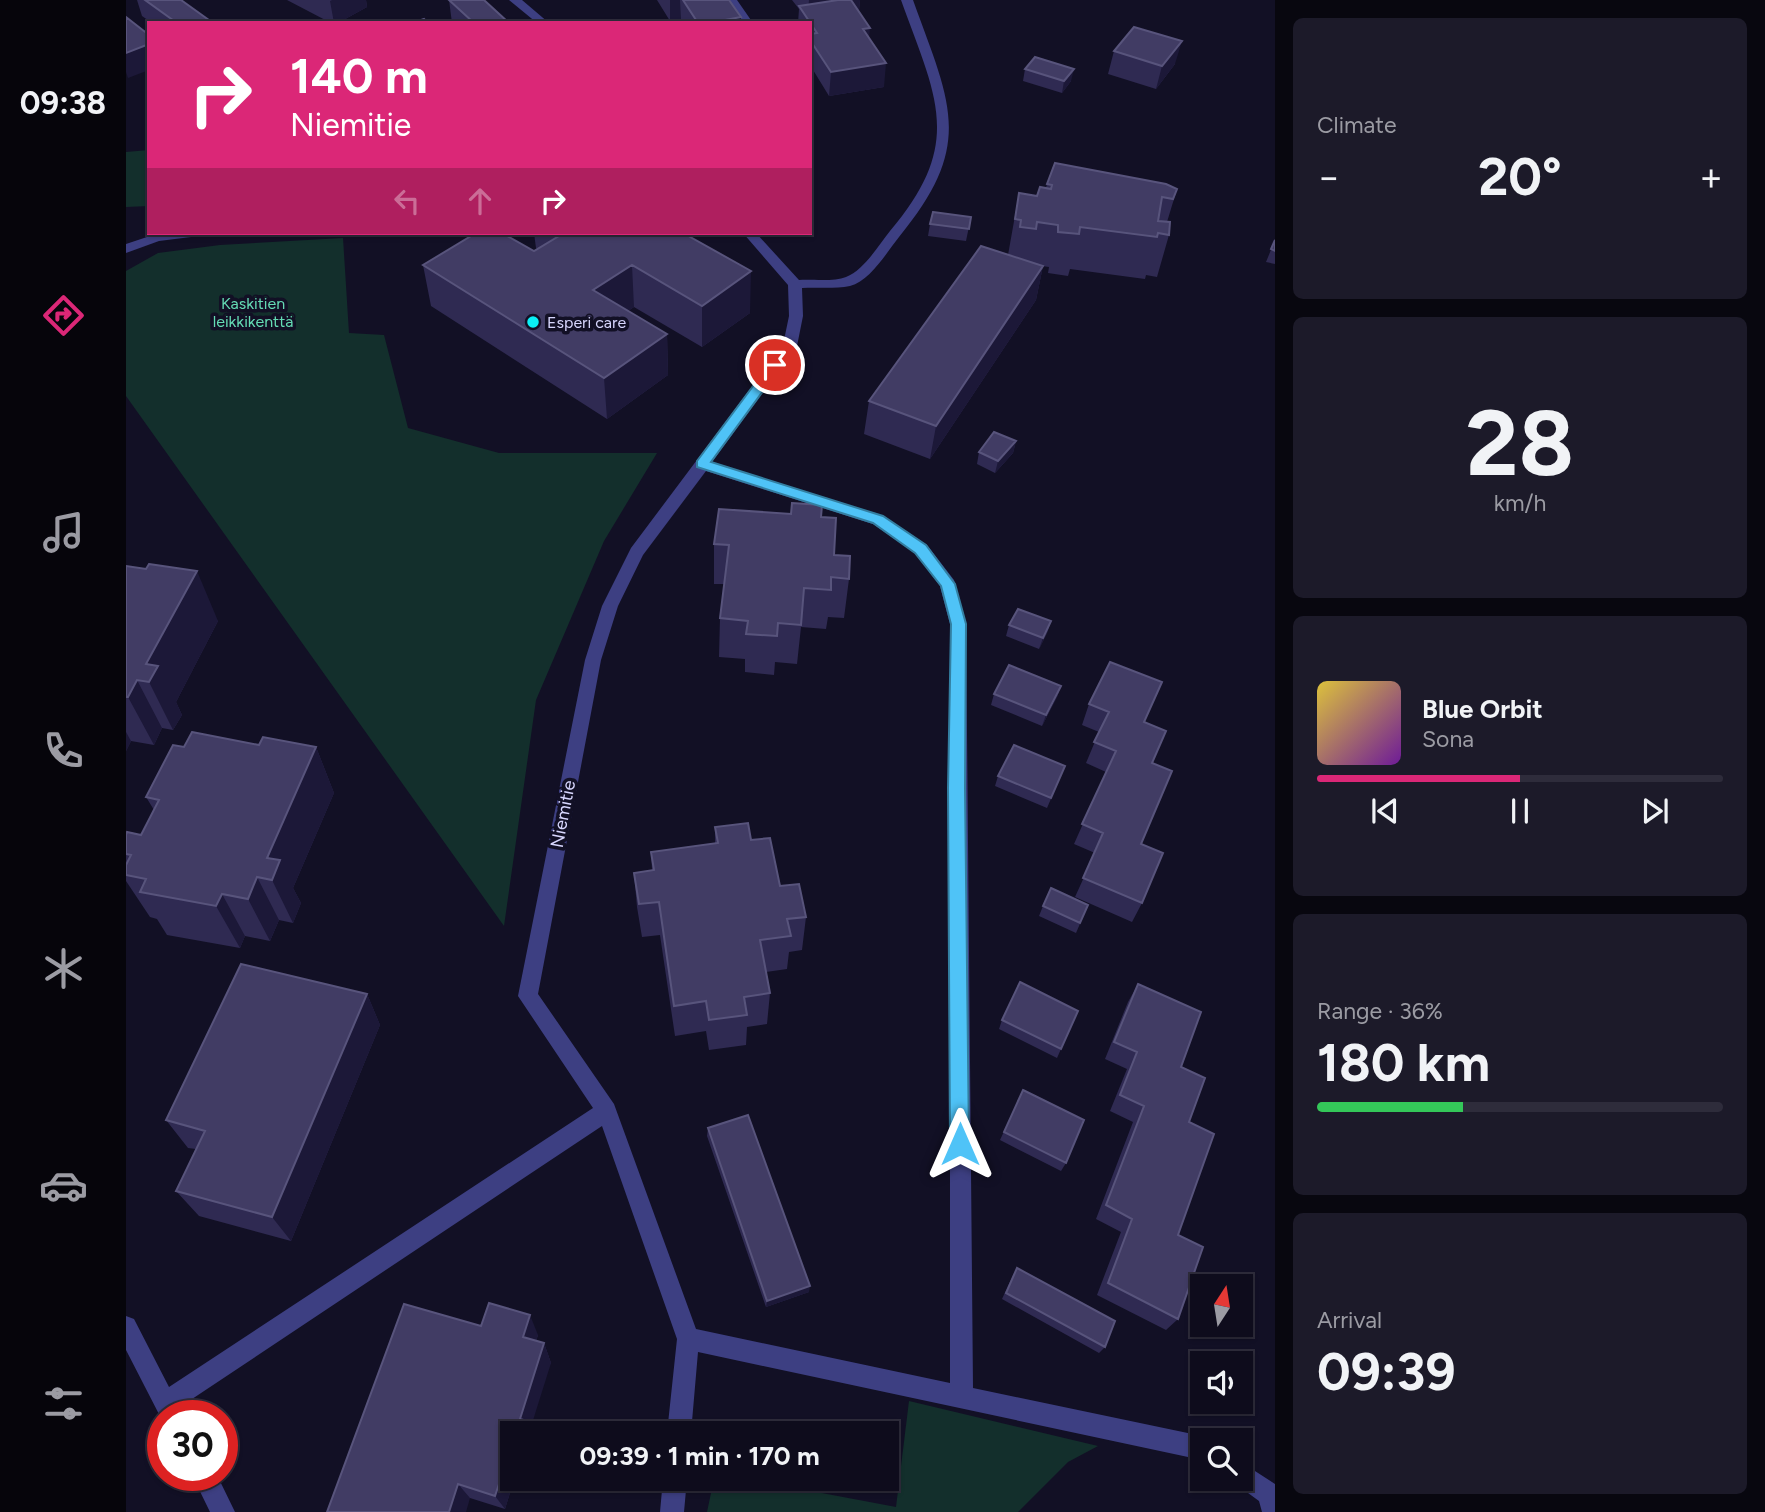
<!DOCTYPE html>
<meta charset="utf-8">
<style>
:root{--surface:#0e0c1c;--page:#1c1a29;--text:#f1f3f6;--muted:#9b9ba3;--line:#2e2c3b;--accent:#db2777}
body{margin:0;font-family:Figtree,sans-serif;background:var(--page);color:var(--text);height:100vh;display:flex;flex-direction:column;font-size:26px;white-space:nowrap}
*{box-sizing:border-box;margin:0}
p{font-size:23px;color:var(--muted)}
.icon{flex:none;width:38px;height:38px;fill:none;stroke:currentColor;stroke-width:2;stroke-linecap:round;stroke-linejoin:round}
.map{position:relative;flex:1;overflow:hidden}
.drawer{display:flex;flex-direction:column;gap:18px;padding:18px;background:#08070f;width:490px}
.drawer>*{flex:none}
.guide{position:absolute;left:21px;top:21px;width:665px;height:214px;border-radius:0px;box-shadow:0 2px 5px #0004,0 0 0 2px var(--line);background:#db2777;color:#fff;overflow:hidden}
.needle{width:46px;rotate:12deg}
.buttons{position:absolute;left:1064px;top:1274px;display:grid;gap:14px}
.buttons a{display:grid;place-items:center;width:63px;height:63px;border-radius:0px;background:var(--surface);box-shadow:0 2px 5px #0004,0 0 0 2px var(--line);font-size:35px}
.speed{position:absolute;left:21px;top:1400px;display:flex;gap:14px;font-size:35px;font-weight:700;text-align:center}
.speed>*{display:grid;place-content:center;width:91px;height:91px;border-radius:50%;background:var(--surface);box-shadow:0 2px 5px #0004,0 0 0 2px var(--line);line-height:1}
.speed .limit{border:10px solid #d22;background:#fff;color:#111}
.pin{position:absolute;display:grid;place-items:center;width:60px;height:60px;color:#fff;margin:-30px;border:4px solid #fff;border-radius:50%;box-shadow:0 2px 7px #0007}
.me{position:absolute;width:77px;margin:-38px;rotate:0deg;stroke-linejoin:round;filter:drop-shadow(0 0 5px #0008)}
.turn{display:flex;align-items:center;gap:24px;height:147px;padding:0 28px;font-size:32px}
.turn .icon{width:91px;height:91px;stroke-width:2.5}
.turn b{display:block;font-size:49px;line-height:60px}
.lanes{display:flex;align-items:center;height:66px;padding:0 28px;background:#0003;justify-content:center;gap:35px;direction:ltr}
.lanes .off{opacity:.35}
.big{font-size:52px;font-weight:700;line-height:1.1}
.drawer .card{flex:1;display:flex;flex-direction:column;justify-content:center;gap:10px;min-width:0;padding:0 24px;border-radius:10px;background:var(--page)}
.drawer .dial{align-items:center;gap:0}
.dial b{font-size:91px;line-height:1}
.song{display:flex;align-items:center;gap:21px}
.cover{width:84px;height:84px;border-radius:10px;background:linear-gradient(135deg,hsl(50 70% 55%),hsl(280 70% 35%))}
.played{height:7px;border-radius:4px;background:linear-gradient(90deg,var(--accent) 50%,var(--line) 50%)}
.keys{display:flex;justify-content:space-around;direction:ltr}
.heat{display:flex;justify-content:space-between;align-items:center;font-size:38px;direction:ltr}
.charge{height:10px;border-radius:5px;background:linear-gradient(90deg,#34c759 36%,var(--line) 0)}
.trip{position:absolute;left:374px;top:1421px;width:399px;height:70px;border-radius:0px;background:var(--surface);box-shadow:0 2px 5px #0004,0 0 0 2px var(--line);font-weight:700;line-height:70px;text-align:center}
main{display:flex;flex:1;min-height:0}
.tab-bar{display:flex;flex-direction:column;width:126px;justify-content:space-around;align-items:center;background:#06050b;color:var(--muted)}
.tab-bar .icon{width:49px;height:49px}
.tab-bar .current{color:var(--accent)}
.tab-bar b{font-size:32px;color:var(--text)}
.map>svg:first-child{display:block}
.green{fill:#132f2c}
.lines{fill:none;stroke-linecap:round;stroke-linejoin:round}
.minor{fill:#3d3f82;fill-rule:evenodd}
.wall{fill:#2f2a52}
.shaded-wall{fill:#1c1838}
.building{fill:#413c64;stroke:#58547c;stroke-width:2}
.route{fill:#4fc3f7;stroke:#337fa1;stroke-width:2}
.poi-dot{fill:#0af0f6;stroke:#121025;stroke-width:2.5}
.labels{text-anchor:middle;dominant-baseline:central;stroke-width:7;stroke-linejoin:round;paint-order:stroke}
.far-park-label{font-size:16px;fill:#64dbb4;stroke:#121025}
.far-poi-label{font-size:16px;fill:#d7d6fd;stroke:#121025;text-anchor:start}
.street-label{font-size:18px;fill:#d7d6fd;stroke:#121025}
</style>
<main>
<nav class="tab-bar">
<b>09:38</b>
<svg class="icon current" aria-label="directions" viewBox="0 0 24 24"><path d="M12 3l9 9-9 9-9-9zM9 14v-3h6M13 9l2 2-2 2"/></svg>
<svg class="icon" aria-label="music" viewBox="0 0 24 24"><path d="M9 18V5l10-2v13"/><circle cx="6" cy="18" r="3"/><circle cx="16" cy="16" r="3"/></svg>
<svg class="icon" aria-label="phone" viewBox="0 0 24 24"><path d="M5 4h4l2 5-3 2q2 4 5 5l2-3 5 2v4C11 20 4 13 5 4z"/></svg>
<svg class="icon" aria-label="climate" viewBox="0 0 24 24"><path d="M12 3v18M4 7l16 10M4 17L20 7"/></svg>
<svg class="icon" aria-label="car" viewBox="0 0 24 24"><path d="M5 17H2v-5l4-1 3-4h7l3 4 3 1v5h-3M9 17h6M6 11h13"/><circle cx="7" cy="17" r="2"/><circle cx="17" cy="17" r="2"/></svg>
<svg class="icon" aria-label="filters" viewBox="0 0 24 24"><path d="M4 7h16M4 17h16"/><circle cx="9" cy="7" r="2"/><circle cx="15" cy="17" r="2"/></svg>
</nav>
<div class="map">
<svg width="1149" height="1512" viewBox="0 0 1149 1512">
<rect width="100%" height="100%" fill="#121025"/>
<path class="green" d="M23,150v56l-23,1v-55z
M217,238l6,95 35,2 24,93 91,25h158l-53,88 -68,159 -32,226 -378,-530v-125l32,-18 62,-8z
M783,1401l189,45 -30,16 -50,50h-311l7,-33h33l149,28z"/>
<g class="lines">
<path class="minor" d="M383,0h13l27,23h-12z
M599,0h12l16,23h-11z
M775,0h12c37,103 63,144 -14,237 -12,15 -29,44 -49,49 -15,3 -33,1 -48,2l1,28 -6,30 -85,116 171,54 44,29 27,35 12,44 7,764 229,48 9,4h-9v20l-504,-108 -7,81h-24l10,-94 -75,-213 -422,281 3,9h-20v6l-37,-72v-34l8,3 35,68 424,-279 -75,-112 67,-336 17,-54 29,-58 152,-203 6,-29 -1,-31 -45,-52h13l43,47c13,-1 35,2 47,-3 18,-7 32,-31 44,-46 75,-88 46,-134 11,-231zM580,471l167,53 42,29 25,33 10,38v759l-254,-54 -82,-225 -76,-110 63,-334 17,-54 25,-51z
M33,233h39l-7,4 -32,4 -33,12v-9z
M1115,1462l34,22v28h-13l-3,-11 -26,-19 -2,-3h10z
M66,1475h25l18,37h-25z
M537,1479h24l-3,33h-24z"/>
</g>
<path class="wall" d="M11,0h44l32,23h-61l-10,-7z
M161,0h79l1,7 -29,16h-7z
M323,0l60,23h-57z
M531,0h72l12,23h-58l-2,-4 -11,2z
M666,0h68l-1,11 10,27 15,49 -55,9 -19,-31v-42h-12l1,-14z
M988,51l61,13 -19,25 -48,-15z
M899,69l46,12 -9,12 -39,-12z
M921,184l130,5 -10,33 2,13 -12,42 -11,-2 -1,4 -75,-10 -2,7 -20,-3 1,-6 -7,-1h1l-7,34 -106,159 -66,-25 5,-33 139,-146 11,-62 18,3 9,-8z
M845,217l-5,24 -38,-5 2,-12z
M408,233h149l67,80 -48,34 -68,-40 -6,4 39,23 1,41 -61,44 -176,-113 -8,-41 111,-14 3,-2 -1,-1z
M1149,240v24l-9,-2z
M890,441l-3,12 -18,20 -18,-9 2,-12z
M695,517l13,38 15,24 -5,39 -16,-1 -2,12 -25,-2 -4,37 -22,-2 -1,13 -29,-3v-13l-26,-2 1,-39 4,-34h-10v-40z
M0,566l92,55 -42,81 6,13 -9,15 -11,-2 -8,17 -23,-4 -5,10z
M925,621l-4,12 -8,16 -33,-13 3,-11z
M935,686l-4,11 -15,29 -51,-21 3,-11z
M963,704l55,18 8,41 -11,81 1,59 -10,19 -57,-25 20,-44 -21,-9 32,-72 -20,-9 13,-31 -17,-7z
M58,747h132l18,46 -41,95 8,15 -8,20 -14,-3 -9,21 -25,-5 -5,12 -73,-13 -10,-16 -7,-2 -24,-36v-46h15l13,-25 -8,-13z
M939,766l-18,42 -52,-22 3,-10z
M589,827l36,13 29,46 26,31 -4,33 -13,2 -2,17 -21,3 4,21 -3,31 -20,3 -1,18 -37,5 -3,-19 -31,5 -15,-101 -18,2 -5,-30 -3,-34 18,-3 -1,-18 64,-9z
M962,905l-12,28 -37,-17 4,-10z
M1012,984l43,83 8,55 -11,113v84l-12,11 -69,-35 24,-63 -25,-13 37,-97 -23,-11 17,-42 -22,-10 23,-57z
M241,994l13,31 -89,216 -92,-25 -23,-25 20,-42 -8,-1 -22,-28z
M876,1020l59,29 -4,9 -58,-29z
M897,1090l43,73 -5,8 -61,-31z
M582,1128l101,164 -43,15 -59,-171z
M891,1268l88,79 -6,6 -97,-54 11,-24z
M355,1326l57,9 -2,6 8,2 7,20 -38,70v46h28l-4,11 -24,-7 -8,26 -35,-11 -143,14z"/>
<path class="shaded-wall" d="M206,0h34l1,7 -29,16h-4l-4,-22z
M544,0h10l1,19 -11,2z
M683,0h51l-1,11 -52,10z
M615,17v6h-32z
M744,28l-2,23 -5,-22z
M1056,41l-7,23 -19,25 6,-23z
M23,44v26l-21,8 -2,-6v-19z
M760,63l-2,24 -55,9 2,-24z
M948,69l-3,12 -9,12 2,-12z
M506,265l2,42 -38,25 -3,-42z
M917,266l-7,34 -106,159 6,-33z
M625,271l-1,42 -48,34v-41z
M541,334l1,41 -61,44 -3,-41z
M890,441l-3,12 -18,20 3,-12z
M71,571l21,50 -42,81 6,13 -9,15 -24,-48 -3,-18z
M925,621l-4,12 -8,16 4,-11z
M11,680l25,48 -8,17 -26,-48z
M935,686l-4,11 -15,29 4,-11z
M0,732l5,9 -5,10z
M190,747l18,46 -41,95 8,15 -8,20 -21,-43 -5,-22z
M131,877l22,43 -9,21 -22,-42z
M96,894l23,42 -5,12 -24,-42z
M241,994l13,31 -89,216 -19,-24z
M684,1286l-1,6 -43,15 1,-6z
M404,1315l8,20 -7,22 -8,-20z
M418,1343l7,20 -22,70 -9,-14z
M418,1426l4,7h-6z
M378,1469l9,14 -8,26 -10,-13z
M404,1479h11l-4,11z
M332,1484l12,14 -4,14h-17z"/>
<path class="building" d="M19,0h36l32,23h-36z
M323,0h35l25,23h-35z
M557,0h46l12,17 -32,6h-11z
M712,0h13l19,28 -7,1 23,34 -55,9 -21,-32v-6l7,-1 -18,-27z
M0,17l23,18v9l-23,9z
M298,19l4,4h-15z
M1008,27l48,14 -20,25 -48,-15z
M909,57l39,12 -10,12 -39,-12z
M929,163l111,21 11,5 -4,10 -11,-2 -4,24 12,1 -1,13 -11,-2 -1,4 -77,-10 -1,7 -21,-2v-7l-21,-3 -1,7 -16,-2 1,-7 -6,-1 4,-26 18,3 3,-9 11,2 1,-4 -5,-1z
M807,212l38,5 -2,12 -39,-5z
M350,233h26l32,18 30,-18h119l68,38 -49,35 -70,-41 -39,25 74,44 -63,44 -181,-113z
M1149,240v11l-4,-2z
M855,246l62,20 -107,160 -67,-25z
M868,432l22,9 -18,20 -19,-9z
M666,503l30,2 -1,12 15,1 -2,37 16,1 -1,23 -18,-2v13l-27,-2 -3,37 -23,-2 -1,13 -31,-2 2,-13 -28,-3 9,-73 -15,-1 5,-35 72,5z
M23,564l48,7 -51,93 12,2 -9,16 -12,-2 -9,17h-2v-131l20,3z
M892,609l33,12 -8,17 -34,-13z
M984,662l52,20 -18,40 22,9 -14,32 20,8 -31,73 22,9 -21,50 -59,-25 20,-45 -21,-9 34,-73 -22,-9 15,-30 -20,-8z
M883,665l52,21 -15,29 -52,-21z
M66,732l67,13 4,-8 53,10 -49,111 13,2 -8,20 -15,-3 -9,22 -26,-5 -6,12 -76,-14 6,-13 -20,-4v-10l5,-10 -5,-1v-19l1,-3 14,3 18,-35 -13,-3 27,-52 11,2z
M888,745l51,21 -14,32 -53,-22z
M622,823l3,17 19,-2 10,48 19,-2 7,33 -19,2 4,17 -31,4 10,53 -26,4 3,18 -38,5 -3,-19 -32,5 -15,-104 -20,2 -5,-31 20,-3 -3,-18 67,-9 -3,-16z
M925,888l37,17 -8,18 -37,-17z
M115,964l126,30 -95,223 -96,-26 29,-60 -39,-11z
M894,982l58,29 -17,38 -59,-29z
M1012,984l63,28 -20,55 24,11 -16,44 25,12 -36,101 25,12 -25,72 -70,-36 24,-64 -26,-14 38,-99 -24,-11 17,-43 -23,-10z
M897,1090l61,30 -18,43 -62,-31z
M622,1115l62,171 -43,15 -59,-173z
M891,1268l98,53 -10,26 -99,-54z
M363,1303l41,12 -7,22 21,6 -24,76 24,7 -2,7h-29v39l-9,-3 -9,27 -37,-12 -9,28h-122l77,-208 77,22z"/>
<path class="route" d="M649,361l5,1v6l-69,94 172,54 43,29 29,39 11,40 -1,164 4,356 -2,7 -7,3 -7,-3 -3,-7 -2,-356 3,-164 -10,-38 -26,-33 -42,-30 -176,-56v-6l74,-99z"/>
<circle class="poi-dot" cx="407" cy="322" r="7"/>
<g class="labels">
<g class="far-park-label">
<text x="127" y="303">Kaskitien<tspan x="127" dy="18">leikkikenttä</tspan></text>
</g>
<g class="far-poi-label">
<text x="421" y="322">Esperi care</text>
</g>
<g class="street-label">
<text transform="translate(437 814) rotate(-79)">Niemitie</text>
</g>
</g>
</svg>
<div class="buttons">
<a><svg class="needle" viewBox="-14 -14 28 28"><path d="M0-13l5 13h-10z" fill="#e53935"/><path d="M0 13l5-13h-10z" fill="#9b9ba3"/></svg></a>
<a><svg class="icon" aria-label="sound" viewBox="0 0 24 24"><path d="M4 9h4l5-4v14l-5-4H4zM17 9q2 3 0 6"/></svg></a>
<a><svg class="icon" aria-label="search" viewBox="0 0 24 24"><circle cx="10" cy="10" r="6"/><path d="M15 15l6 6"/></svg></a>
</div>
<div class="speed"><div class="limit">30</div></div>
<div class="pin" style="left:649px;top:365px;background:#d93025"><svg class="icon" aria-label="arrive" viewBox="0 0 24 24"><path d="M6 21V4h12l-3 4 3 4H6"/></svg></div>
<svg class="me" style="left:834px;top:1144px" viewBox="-20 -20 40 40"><path d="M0-17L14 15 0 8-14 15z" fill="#4fc3f7" stroke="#fff" stroke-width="4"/></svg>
<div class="trip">09:39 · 1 min · 170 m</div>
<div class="guide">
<div class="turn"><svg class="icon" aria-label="right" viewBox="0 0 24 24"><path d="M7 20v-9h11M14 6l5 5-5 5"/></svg><div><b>140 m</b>Niemitie</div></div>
<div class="lanes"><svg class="icon off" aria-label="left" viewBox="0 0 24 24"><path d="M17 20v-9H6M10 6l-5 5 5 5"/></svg><svg class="icon off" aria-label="ahead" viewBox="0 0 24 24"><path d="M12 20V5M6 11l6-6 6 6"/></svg><svg class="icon" aria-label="right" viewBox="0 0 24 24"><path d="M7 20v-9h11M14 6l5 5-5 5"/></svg></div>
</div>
</div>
<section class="drawer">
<div class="card"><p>Climate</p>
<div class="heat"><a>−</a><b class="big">20°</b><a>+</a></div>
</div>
<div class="card dial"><b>28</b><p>km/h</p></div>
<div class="card">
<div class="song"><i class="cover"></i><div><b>Blue Orbit</b><p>Sona</p></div></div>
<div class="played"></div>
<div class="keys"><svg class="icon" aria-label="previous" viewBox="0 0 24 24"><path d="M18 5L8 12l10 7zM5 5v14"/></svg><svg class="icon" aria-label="pause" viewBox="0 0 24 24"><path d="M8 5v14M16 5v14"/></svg><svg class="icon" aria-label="next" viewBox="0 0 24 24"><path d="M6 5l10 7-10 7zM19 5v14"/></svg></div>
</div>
<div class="card"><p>Range · 36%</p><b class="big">180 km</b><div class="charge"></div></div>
<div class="card"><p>Arrival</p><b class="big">09:39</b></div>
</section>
</main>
